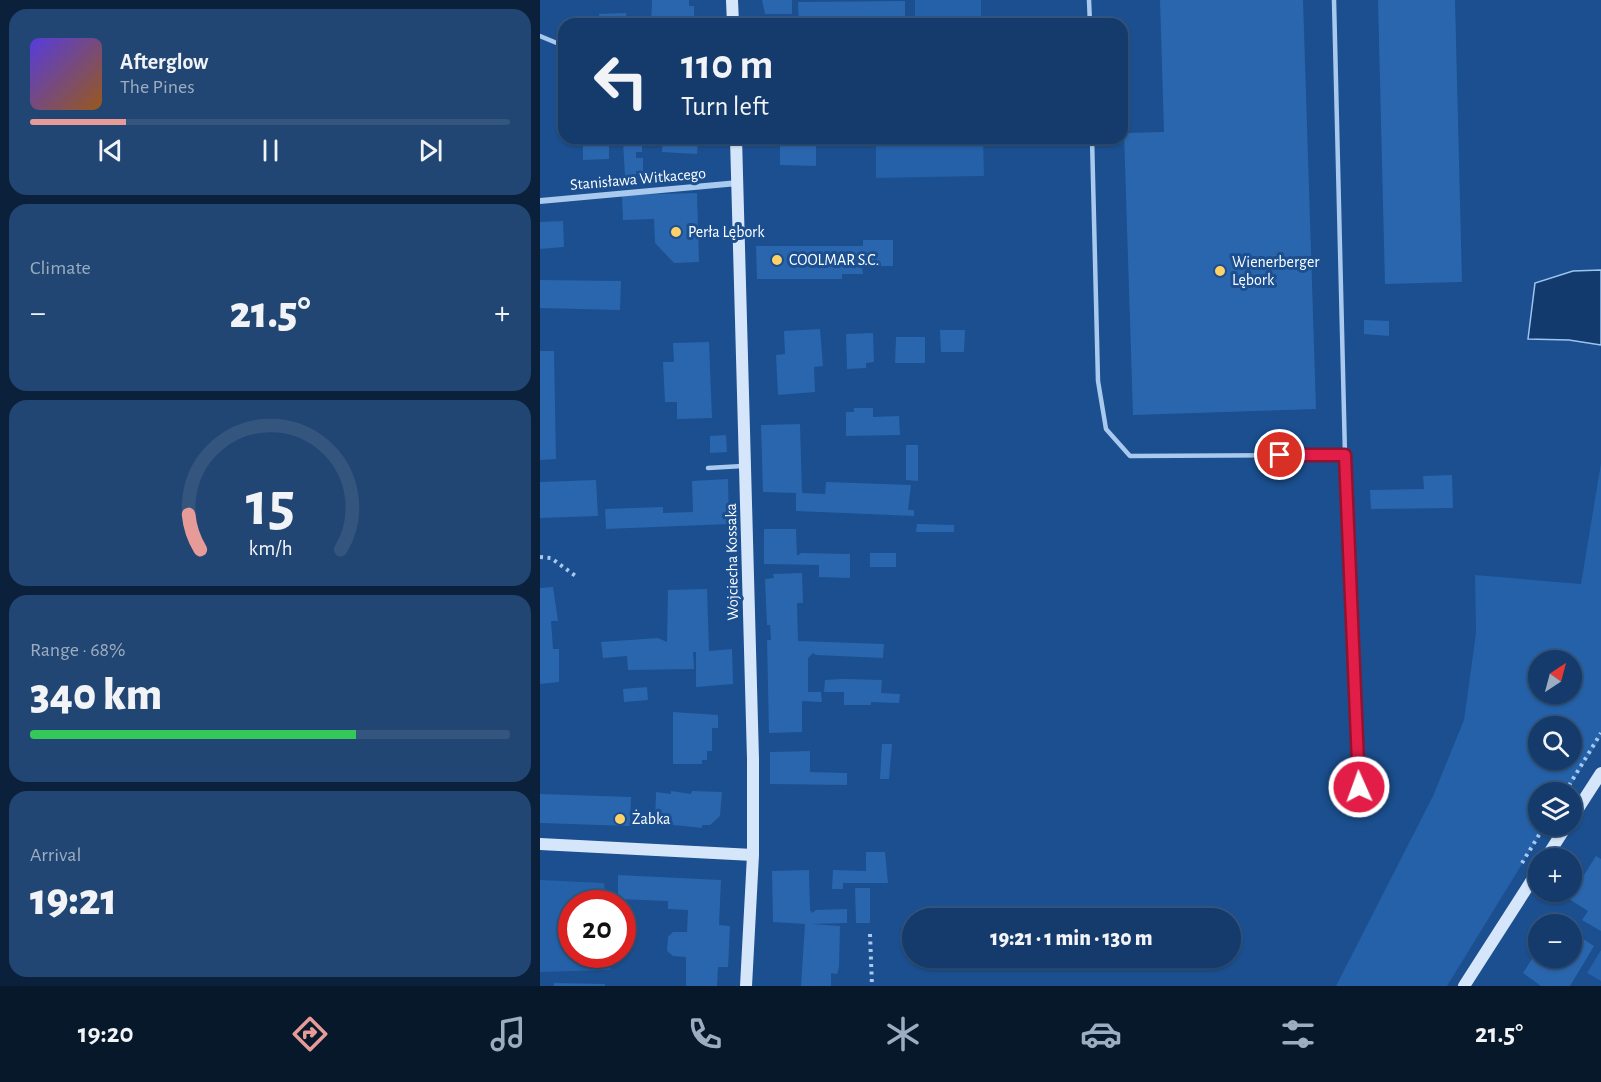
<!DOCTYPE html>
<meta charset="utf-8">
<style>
:root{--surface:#143b6b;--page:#214673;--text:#f1f3f6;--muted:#9dadc1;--line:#33557e;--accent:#e69b98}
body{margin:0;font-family:"Alegreya Sans",sans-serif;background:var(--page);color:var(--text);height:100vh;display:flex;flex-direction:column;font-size:22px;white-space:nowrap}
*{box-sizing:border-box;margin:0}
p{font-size:20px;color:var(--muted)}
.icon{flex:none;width:33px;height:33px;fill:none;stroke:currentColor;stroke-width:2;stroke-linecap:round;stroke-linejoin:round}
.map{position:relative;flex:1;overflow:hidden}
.details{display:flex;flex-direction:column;gap:9px;padding:9px;background:#0b203b;width:540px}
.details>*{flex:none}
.banner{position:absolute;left:18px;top:18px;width:570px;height:126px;border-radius:18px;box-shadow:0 2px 4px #0004,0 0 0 2px var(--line);background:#143b6b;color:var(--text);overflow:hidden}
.needle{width:39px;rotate:36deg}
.tools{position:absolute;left:988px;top:650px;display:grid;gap:12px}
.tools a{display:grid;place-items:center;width:54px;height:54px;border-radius:50%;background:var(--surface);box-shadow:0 2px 4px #0004,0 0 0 2px var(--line);font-size:30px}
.speed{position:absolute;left:18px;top:890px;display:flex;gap:12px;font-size:30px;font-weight:700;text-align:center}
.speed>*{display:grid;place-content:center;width:78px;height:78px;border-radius:50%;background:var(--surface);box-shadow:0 2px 4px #0004,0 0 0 2px var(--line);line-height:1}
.speed .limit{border:9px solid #d22;background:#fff;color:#111}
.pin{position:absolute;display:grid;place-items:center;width:51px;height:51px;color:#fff;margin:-26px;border:3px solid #fff;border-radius:50%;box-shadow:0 2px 6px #0007}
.me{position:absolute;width:66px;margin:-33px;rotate:358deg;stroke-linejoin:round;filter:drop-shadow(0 0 4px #0008)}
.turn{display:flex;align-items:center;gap:21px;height:126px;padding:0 24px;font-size:27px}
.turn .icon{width:78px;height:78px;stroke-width:2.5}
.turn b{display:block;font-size:42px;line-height:51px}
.big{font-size:45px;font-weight:800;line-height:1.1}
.details .tile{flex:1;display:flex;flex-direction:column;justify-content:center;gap:9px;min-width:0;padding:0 21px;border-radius:18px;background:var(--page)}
.details .dial{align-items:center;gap:0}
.dial svg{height:156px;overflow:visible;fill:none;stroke:var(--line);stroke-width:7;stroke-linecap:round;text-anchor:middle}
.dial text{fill:var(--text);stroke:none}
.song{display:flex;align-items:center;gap:18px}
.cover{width:72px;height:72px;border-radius:9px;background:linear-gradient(135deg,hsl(250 70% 55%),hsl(30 70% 35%))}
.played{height:6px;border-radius:3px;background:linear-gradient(90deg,var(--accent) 20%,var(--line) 20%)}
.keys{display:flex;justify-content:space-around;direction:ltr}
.heat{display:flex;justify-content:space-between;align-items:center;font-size:33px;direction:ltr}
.charge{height:9px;border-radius:4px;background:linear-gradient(90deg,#34c759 68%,var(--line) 0)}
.trip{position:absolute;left:362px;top:908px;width:339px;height:60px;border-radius:30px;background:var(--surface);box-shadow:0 2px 4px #0004,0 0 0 2px var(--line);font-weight:800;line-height:60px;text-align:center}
.tabs{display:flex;height:96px;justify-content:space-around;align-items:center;background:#08182b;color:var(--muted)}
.tabs .icon{width:42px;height:42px}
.tabs .selected{color:var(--accent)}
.tabs b{font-size:27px;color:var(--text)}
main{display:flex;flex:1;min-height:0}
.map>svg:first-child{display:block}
.green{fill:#2461a8;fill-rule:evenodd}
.water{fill:#123a6d;stroke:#9cc4f0;stroke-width:1.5}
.building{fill:#2a66ad}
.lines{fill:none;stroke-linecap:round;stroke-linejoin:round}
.path{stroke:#a9c9ee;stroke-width:4;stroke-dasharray:3 4.5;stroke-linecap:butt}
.lane{stroke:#a9c9ee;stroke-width:4.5}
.street{stroke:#a9c9ee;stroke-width:6}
.secondary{stroke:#d6e6fa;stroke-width:12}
.route-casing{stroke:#92132f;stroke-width:15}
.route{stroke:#e11d48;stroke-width:10}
.poi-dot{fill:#ffd166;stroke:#1b4f8f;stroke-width:2}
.labels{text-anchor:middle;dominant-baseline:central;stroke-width:6;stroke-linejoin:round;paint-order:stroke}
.street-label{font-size:16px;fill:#fff;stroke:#1b4f8f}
.poi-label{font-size:16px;fill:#fff;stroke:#1b4f8f;text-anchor:start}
</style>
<main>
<section class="details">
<div class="tile">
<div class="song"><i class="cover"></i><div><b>Afterglow</b><p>The Pines</p></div></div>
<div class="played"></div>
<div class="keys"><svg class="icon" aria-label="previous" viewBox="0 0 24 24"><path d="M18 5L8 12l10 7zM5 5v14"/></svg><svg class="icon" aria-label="pause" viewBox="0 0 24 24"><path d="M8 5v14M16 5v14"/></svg><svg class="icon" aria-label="next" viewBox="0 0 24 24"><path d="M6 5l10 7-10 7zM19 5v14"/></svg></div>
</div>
<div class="tile"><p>Climate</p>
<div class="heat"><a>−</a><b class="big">21.5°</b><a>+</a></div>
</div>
<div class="tile dial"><svg viewBox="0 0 100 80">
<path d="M14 69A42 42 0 1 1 86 69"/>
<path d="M14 69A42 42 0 0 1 8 51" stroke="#e69b98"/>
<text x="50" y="56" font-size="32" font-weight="700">15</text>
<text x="50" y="72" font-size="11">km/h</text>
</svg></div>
<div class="tile"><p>Range · 68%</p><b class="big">340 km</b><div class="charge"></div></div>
<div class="tile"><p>Arrival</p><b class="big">19:21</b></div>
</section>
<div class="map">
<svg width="1061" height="986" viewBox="0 0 1061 986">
<rect width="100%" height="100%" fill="#1b4f8f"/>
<path class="green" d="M375,0h66v24h-66z
M336,138h107l1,38 -108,2z
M1061,463v274l-34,55h-28v33h7l-99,161h-111l97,-190 31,-76 12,-87 -1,-58 106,9zM999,660h33v33h-33zM999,726h33v33h-33z
M0,880l64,3 2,20h-34v51h37l2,16 -71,2z
M1061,950v31l-14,-8z"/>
<path class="water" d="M1061,270v75l-32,-5 -41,-1 7,-56 38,-12z"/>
<path class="building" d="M112,0h37v6h5v18h-43z
M222,0h30v14h-27z
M620,0h143l13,409 -183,6 -9,-282 40,-1z
M838,0h77l7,282 -77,2z
M365,1v22l-106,1 -1,-22z
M86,13l1,11h-27l-1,-10z
M43,138h26v21l-26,1z
M123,138h35l-1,16 -35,-2z
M240,138h36v28l-36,-1z
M102,140v12h-6v6h7v13h-7v5l-11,1 -2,-36z
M157,193l2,69 -25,1 -19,-20 -1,-24 -31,1 -1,-25z
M23,221l1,26 -24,2v-27z
M323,240h30v26h-31l1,8h-21v5h-85l-1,-33h107z
M0,280l81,1 -1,29 -80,-2z
M824,320l25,1v15l-25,-2z
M280,329l3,37 -9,1 1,25 -37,3 -2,-40 9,-1 -1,-23z
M400,330h25l-1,22h-23z
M333,333l1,29 -8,1v5l-19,1 -1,-35z
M356,337h29v26h-30z
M169,342l3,76 -35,1v-17h-12l-2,-40h11l-1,-19z
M0,351h14l2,108 -16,1z
M314,408h19v9l26,-1 1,19 -54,1v-24h8z
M260,424l2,69 23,1 1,-12 85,3 -3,25h6v6l-118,-5v-18l-33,-1 -2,-67z
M186,435l1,17 -17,1v-17z
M366,445h12v36l-12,-1z
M912,475l1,33 -82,1 -1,-19 54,-1 -1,-13z
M188,479l1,45 -123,5 -1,-20 58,-2v6l30,-1 -1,-31z
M56,480l2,36 -58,2v-36z
M377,524l37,1v7h-38z
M224,529h32l1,27 4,-3 49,1v24l-31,-1v-12l-55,-1z
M330,553h26v14h-26z
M262,573l1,30h-6l1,38 86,3 -1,14 -67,-3 -3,-2 -5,5v34h13l1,10 -20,-1v31l-33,1 -2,-93h4l-1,-15h-3l-2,-46 9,-1 -1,-4z
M13,587l5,34h-7l2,28h6v33l-19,2v-96z
M167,589l2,62 23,-2 1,35 -37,3v-35h-3l1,17 -66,1 -1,-14 -24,2 -2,-16 57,-4 9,4 1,-52z
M302,679l40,1 -1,13 19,1 -1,9 -28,-1v3h-27v-13h-20l1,-12z
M107,687l1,13 -24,2 -1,-13z
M133,712l45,3v13h-6v23h-5v9h-5v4h-29z
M342,744h10l-3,35h-9z
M270,751v21l37,1v12l-77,-1v-32z
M131,791l20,3 1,-3 30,1 -2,24 -10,9h-8v3l-47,-5 1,-31 15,2z
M0,794l91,3 -1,29 -90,-3z
M326,852h19l3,31h-45v6h-11l1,-19 33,1z
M1056,856l5,3v72l-19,-11 6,-9 -19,-12z
M269,870l1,40 2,3 4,-3 31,-1v14l-36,1 29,2 -1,41 -2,7 -6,-1v13h-30l4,-62 -32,-2 -1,-51z
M78,875l103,5 -2,45 11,1 -2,41h-10l-1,19h-31v-29l-13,-1 -6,-5 1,-14 5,-5h14l1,-22 -20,-1v-8l-50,-2z
M315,888h15v35h-14z
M1034,933l20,13 -24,40h-29l-18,-13 16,-25v9h33z
M14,983l51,1v2h-51z"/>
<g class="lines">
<path class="path" d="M0,557l11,1 26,19
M1025,792l36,-59
M982,863l23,-38
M330,934l2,52"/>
<path class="lane" d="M549,0l1,24
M794,0l11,455
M0,36l24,10
M552,138l6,243 8,48 24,27 215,-1 15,356
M168,468l35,-2"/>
<path class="street" d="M0,201l198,-18"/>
<path class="secondary" d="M192,0l1,24
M196,138l17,621v96l-7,131
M1032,818l29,-45
M0,844l213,11
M1006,858l21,-33
M924,986l75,-117"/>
</g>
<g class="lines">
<defs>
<path id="route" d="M740,455h65l14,332"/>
</defs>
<use href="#route" class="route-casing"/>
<use href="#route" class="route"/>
</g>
<g class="poi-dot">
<circle cx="136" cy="232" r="6"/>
<circle cx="237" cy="260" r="6"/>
<circle cx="680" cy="271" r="6"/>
<circle cx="80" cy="819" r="6"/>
</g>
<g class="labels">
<g class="street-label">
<text transform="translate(98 179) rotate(-5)">Stanisława Witkacego</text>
<text transform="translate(192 562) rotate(-91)">Wojciecha Kossaka</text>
</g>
<g class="poi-label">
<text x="148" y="232">Perła Lębork</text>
<text x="249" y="260">COOLMAR S.C.</text>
<text x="692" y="262">Wienerberger<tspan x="692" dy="18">Lębork</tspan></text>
<text x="92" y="819">Żabka</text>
</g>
</g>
</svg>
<div class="tools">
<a><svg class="needle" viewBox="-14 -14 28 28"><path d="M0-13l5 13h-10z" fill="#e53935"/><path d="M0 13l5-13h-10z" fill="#9dadc1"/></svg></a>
<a><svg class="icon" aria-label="search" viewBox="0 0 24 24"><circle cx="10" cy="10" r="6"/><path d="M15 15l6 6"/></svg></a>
<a><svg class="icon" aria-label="layers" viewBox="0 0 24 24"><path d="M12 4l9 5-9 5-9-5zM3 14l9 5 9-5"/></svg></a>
<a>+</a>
<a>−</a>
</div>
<div class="speed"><div class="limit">20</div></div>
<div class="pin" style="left:740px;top:455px;background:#d93025"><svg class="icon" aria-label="arrive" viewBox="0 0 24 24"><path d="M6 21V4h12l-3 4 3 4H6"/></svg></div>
<svg class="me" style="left:819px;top:787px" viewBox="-20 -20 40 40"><circle r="17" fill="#e11d48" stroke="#fff" stroke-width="3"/><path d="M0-11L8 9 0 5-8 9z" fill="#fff"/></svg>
<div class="trip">19:21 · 1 min · 130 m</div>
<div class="banner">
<div class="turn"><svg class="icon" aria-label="left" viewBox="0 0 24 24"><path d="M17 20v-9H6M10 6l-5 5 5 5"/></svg><div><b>110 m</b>Turn left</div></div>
</div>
</div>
</main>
<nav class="tabs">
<b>19:20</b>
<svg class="icon selected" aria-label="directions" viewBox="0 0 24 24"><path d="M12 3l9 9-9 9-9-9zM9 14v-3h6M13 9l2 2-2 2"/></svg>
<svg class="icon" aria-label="music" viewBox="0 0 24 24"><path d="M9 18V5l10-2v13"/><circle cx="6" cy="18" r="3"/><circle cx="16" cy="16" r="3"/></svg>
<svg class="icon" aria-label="phone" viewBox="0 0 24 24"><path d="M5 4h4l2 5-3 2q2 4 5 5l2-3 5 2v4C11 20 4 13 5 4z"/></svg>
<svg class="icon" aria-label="climate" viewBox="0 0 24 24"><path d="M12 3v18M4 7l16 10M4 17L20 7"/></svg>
<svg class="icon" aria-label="car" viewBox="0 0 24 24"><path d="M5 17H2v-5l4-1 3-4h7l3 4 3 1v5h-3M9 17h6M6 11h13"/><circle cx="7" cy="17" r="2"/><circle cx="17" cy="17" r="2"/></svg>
<svg class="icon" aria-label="filters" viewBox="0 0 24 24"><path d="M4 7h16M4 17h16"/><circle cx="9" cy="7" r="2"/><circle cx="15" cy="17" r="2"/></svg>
<b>21.5°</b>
</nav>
